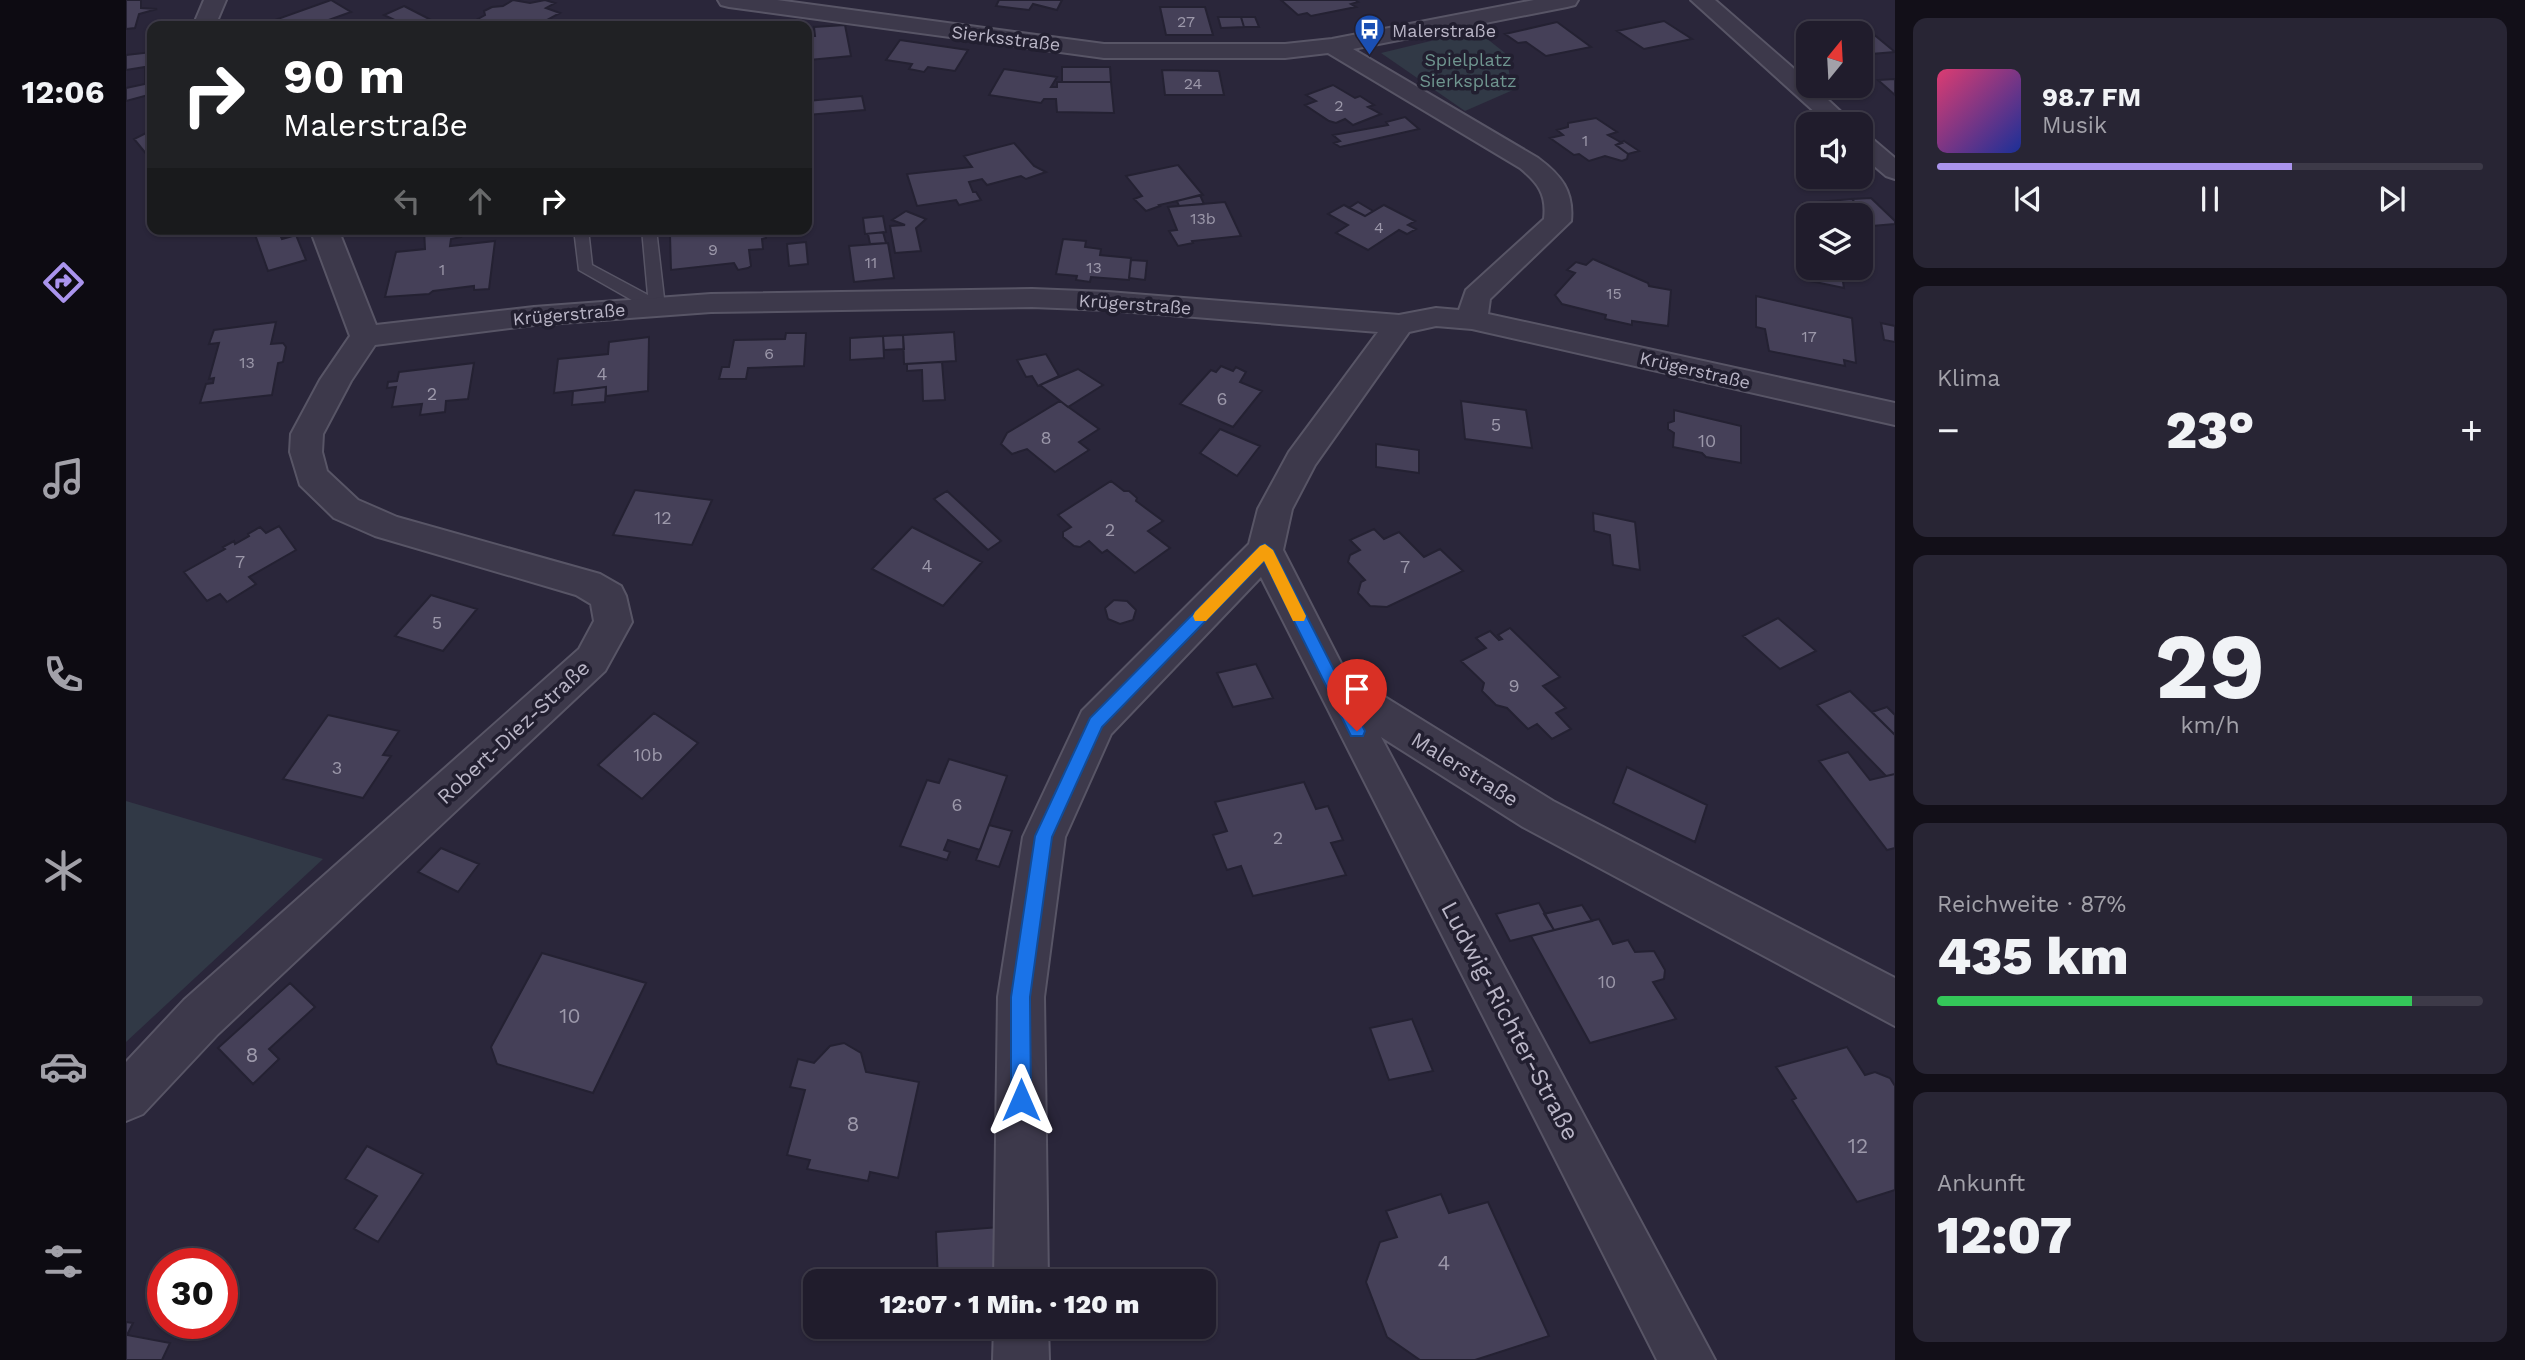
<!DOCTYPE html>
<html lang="de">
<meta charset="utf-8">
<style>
:root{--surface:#201c2c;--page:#282534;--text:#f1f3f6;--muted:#a2a1a9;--line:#3d3a48;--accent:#aa94ed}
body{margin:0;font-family:"Work Sans",sans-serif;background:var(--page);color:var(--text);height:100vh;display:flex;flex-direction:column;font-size:26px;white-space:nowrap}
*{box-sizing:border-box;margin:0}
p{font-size:23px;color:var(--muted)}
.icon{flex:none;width:38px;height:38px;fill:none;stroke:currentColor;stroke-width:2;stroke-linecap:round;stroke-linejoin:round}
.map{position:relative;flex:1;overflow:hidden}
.sheet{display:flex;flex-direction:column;gap:18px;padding:18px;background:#120f18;width:630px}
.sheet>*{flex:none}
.top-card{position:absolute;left:21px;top:21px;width:665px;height:214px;border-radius:14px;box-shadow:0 2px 5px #0004,0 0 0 2px var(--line);background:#202124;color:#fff;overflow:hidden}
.needle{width:46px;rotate:18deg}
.tools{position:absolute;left:1670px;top:21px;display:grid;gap:14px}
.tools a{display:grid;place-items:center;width:77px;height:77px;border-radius:14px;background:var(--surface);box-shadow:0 2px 5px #0004,0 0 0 2px var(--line);font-size:35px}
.speed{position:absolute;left:21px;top:1248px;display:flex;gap:14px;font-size:35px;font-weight:700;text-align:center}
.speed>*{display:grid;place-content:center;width:91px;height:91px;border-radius:50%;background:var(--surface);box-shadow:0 2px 5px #0004,0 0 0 2px var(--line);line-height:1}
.speed .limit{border:10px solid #d22;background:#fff;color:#111}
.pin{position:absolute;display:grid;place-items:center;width:60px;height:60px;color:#fff;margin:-72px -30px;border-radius:50% 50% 50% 0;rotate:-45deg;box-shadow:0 0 7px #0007}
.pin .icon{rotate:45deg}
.me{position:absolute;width:77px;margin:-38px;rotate:0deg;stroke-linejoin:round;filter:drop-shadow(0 0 5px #0008)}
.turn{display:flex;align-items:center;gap:24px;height:147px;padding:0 21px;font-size:32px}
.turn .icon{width:91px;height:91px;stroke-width:2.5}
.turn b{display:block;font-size:49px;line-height:60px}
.lanes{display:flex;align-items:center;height:66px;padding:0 21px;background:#0003;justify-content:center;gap:35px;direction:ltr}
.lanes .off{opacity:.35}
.big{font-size:52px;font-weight:800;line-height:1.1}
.sheet .tile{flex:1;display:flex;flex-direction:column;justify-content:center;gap:10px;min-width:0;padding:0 24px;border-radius:14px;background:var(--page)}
.sheet .dial{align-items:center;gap:0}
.dial b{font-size:91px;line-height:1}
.song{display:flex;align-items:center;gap:21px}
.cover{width:84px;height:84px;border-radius:10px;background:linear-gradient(135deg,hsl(340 70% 55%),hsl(230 70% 35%))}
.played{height:7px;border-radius:4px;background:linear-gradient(90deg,var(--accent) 65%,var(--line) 65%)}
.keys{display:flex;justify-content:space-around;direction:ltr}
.heat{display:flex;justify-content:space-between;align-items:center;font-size:38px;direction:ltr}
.charge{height:10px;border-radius:5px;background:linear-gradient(90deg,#34c759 87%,var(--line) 0)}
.trip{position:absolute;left:677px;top:1269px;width:413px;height:70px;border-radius:14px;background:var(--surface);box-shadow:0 2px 5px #0004,0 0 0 2px var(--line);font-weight:800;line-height:70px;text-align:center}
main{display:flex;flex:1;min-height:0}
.tabs{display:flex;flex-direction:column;width:126px;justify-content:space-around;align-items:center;background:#0d0b12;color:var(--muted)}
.tabs .icon{width:49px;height:49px}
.tabs .active{color:var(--accent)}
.tabs b{font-size:32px;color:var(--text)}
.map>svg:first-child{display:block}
.green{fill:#313946}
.building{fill:#454058;stroke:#242132;stroke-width:2}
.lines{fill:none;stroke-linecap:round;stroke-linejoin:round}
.lane-casing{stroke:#585566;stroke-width:3}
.street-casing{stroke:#585566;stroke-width:4}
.lane{fill:#3d394b;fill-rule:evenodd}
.street{fill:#3d394b;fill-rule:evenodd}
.route{fill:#1a73e8;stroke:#114b97;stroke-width:2}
.slow{fill:#f59e0b}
.labels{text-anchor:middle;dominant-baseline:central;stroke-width:7;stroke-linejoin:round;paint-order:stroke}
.far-number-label{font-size:16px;fill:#9c98aa}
.far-poi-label{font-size:18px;fill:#b9b5c6;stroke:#221f30;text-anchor:start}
.far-street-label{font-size:18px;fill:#b9b5c6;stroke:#221f30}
.far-park-label{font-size:18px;fill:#6f958f;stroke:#221f30}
.number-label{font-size:18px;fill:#9c98aa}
.street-label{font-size:21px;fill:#b9b5c6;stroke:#221f30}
.near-number-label{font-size:21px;fill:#9c98aa}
.near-street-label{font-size:24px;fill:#b9b5c6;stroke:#221f30}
</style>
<main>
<nav class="tabs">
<b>12:06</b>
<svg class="icon active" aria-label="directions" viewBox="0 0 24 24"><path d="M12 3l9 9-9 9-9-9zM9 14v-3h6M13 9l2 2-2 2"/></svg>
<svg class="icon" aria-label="music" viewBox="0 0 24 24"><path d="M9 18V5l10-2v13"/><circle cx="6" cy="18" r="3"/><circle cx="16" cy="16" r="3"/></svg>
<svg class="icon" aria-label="phone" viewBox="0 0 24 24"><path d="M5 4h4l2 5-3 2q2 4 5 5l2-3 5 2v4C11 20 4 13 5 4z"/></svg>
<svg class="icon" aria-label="climate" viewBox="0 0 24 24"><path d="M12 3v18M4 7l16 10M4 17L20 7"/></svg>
<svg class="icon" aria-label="car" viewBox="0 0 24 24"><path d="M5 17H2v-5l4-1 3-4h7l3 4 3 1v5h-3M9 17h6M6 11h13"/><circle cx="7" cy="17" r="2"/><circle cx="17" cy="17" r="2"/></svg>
<svg class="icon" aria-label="filters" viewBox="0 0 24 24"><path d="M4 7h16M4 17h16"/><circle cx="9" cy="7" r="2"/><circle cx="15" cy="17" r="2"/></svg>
</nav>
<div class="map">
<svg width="1769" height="1360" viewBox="0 0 1769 1360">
<rect width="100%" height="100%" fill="#2a263a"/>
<path class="green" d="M1350,30l29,23 8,37 -48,21 -84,-58z
M0,801l197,58 -197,183z"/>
<path class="building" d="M0,0h15v8l16,1 -18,5 -4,14 -9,1z
M205,0l20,12 -39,14h-39l4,-1 -5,-4z
M387,0l17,3 15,-3 10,3 -9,5 14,5 -13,7 3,1 -4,2 7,3h-77l-7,-2 16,-9 -1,-4 8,-4 11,-1z
M873,0h63l-5,10 -24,-6 -4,6 -33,-4z
M1155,0h74l3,2 -7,2 5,3 -45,9 -4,-3 -9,2z
M278,6l35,18 -6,2h-26l-23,-11z
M1034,7h45l8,28h-47z
M1092,17h23l3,10 -23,1z
M1115,17h14l4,10h-15z
M1538,21l28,18 -48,10 -27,-18z
M1715,21l10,8 15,-1 29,24 -24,2 -11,-9v-12h-14l-4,-4 -22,2 -10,-8z
M1431,22l34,25 -45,9 -20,-14 -8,1 -13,-9z
M719,25l6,31 -42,4 -2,-24h8l-1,-9z
M774,40l68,10 -13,21 -27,-4 -4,5 -15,-3 3,-5 -26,-4z
M26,52v42l-26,7v-13l19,-4v-17l-19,3v-15z
M936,67h48l1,15h-49z
M878,69l53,8 -6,10h6v-5h54l3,31 -57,-1 -1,-13h-12l-3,4 -52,-8z
M1036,70l57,1 5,24h-59z
M1769,79v16l-17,-15z
M1207,85l22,13 5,-2 14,9 -6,2 13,7 -28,11 -8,-6 -9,4 -7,-2 -24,-16 11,-4 -10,-6z
M736,96l3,14 -58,5v-14z
M1279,117l14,12 -79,18 -6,-4 6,-2 -7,-6 55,-10 -2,-3z
M1470,118l21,14 -9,3 14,8 -6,2 12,9 -1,5 -5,2 -17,-5 -16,5 -10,-7 -5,1 -24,-17 13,-3 -6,-5 11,-3v-4z
M26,130v31l-18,-22z
M1498,141l15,10 -11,3 -12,-9z
M888,143l20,23 12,6 -20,7 -5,-3 -34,9 -5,-6 -13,3 4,10h3l5,8 -22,5 -3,-5 -39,6 -10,-32 65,-7 -8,-11z
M1052,165l25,30 -44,10 1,1 -14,5 -12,-12 8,-3 -16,-20z
M1074,195l4,9 -25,2 -2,-5z
M1745,198l24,23v3l-35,3v-12h-20l-9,-9 25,-2 -4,-5z
M1726,199l4,5 -25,2 9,9h-24l-12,-12z
M1099,202l16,34 -49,5 1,2 -15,3 -9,-15 8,-1 -9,-23z
M1232,202l15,9 -8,5 -16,-8z
M1218,205l21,11 19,-11 31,16 -7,4 8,4 -9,5 -8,-4 -31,20 -32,-17 12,-8 -20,-11z
M780,211l20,8 -10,9 5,23 -26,2 -5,-27 15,-1 -13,-5z
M757,216l3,16 -21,2 -2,-16z
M127,229h41l1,4 -14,4 1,2 14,-4 10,25 -38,11z
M298,229h36l1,8 -10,2 -1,7 45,-5 -6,48 -15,1v-4l-41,5 -4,3 -44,3 11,-45 29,-3z
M550,229h89l1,9 -4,1 1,10 -14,1 2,16 -3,2 -10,2 -4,-7 -63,7 -1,-35h6z
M757,232l3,11 -16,1 -2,-10z
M937,239l23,2 -1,6 16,2 -1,6 31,3 -2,22 -38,-3 -1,5 -14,-2 1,-4 -21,-2z
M680,242l2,22 -19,2 -2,-22z
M762,243l6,35 -40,4 -5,-36z
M1467,259l55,24 1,3 22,4 -3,36 -36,-5v4l-27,-6 1,-4 -44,-11 -7,-9 20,-22 -8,-3 9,-8 10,3z
M1005,260l16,1 -2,19 -16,-2z
M1682,269l34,6 2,13 -34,-7z
M1630,296l96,22 4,45 -12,-3 1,6 -76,-15 -4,-22 -9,-2z
M150,322l-5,22 12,-1 3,4 -3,15 -5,1 -6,32 -72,8 6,-19 7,-1 1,-5 -5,1 10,-36 -10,1 5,-14z
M1755,323l14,3v16l-11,-2z
M828,332l2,29 -52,3 -1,-29z
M660,333h20l-2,33 -56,2 -2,11h-27l3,-12h7l5,-27 51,-1z
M777,335l1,14 -20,1 -1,-14z
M757,336l1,22 -34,2v-22z
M523,337l-1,54 -42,5v-9l-52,6 4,-34 50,-5 1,-12z
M920,354l13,22 -21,10 -6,-10 -6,1 -9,-17z
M816,362l3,38 -22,1 -1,-31 -15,1v-7z
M348,363l-6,36 -22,2 -1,11 -25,3 2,-11 -30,3 4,-20 -9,1 1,-6 9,-1 2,-9z
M1095,366l12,5 3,-4 10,5 -6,10 22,9 -29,36 -53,-23 31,-34 5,2z
M952,369l25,16 -35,22 -28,-22z
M480,387l-1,15 -33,3 1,-14z
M934,401l39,28 -20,13 10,8 -34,22 -28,-23 -15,5 -11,-10 6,-11z
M1335,401l65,9 6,38 -67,-9z
M1548,410l67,16v37l-35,-6 -4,-4 -29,-6 1,-14 -6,-4v-6l6,-2z
M1094,429l40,17 -23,30 -37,-23z
M1250,444l43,6v23l-43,-6z
M985,481l13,10h5l8,7 -1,3 27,20 -15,10 22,17 -35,25 -28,-23 -5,3 -13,-12 -9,6 -6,-1 -11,-9v-5l8,-5 -13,-12z
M509,490l77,10 -20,45 -79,-10z
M821,491l54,50 -13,9 -54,-51z
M1467,513l42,9 5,48 -27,-5 -3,-30 -16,-4z
M153,526l17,24 -47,27 7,7 -29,18 -7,-8 -13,7 -23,-29 41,-23 -2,-2 11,-6 1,3 14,-8 -1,-2 12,-7 6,6z
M786,527l70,35 -39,44 -71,-37z
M1248,529l10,10 15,-7 25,25 16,-8 23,22 -76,36 -17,-1 -12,-13 3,-11 4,-2 -17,-18 2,-7 10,-5 -10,-10z
M305,595l46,14 -34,42 -48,-15z
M988,600l13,1 9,9 -3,10 -13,4 -12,-5 -3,-11z
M1652,618l38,33 -36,18 -37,-33z
M1384,628l50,49 -17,9 23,22 -10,5 15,16 -19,10 -15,-15 -9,5 -21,-21 -11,-3 -14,-14 2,-8 -23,-22 25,-13 -10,-10 14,-7 9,9 3,-1 -4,-4z
M1130,664l17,34 -40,9 -16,-34z
M1724,691l45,44v39l-9,2 -69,-71z
M1761,707l8,8v20l-23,-23z
M528,713l44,30 -56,56 -44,-34z
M202,715l71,16 -16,24 8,1 -28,42 -80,-19z
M1722,752l22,28 25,-6v74l-8,2 -68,-89z
M823,759l58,17 -27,74 -32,-10 -4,10 6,2 -3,8 -47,-14 27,-66 12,3z
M1501,767l80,38 -12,37 -82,-39z
M1178,782l12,27 12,-3 15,34 -12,3 15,32 -93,21 -12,-30 -14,4 -14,-35 14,-4 -12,-29z
M863,825l23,6 -13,36 -23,-7z
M315,848l38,16 -21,28 -40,-20z
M1413,903l15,27 -44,11 -14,-27z
M1456,905l10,16 -38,9 -10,-16z
M1473,919l14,25 15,-4 7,12 19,-1 11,19 -1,9 -11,3 23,37 -86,24 -59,-107z
M416,953l104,30 -53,110 -96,-29 -6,-17z
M164,983l25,24 -46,42 10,10 -26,25 -35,-36z
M1286,1019l21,52 -44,9 -19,-52z
M718,1043l17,10 5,19 53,10 -21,96 -28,-6 -2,9 -61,-12 3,-9 -23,-5 18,-65 -15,-3 8,-28 16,4 16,-17z
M1721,1047l18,28 10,-3 15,6 5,8v104l-38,12 -65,-102 4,-2 -20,-31z
M241,1146l56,28 -45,68 -24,-13 23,-33 -32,-17z
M1315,1194l8,19 39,-11 61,134 -74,24h-55l-33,-23 -21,-55 14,-40 17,-5 -11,-26z
M874,1227l2,54h-64l-2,-49z
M0,1322l7,1 -6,12 43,8 -8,17h-36z"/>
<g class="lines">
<defs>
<path id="lane" d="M448,229h14l4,36 56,30 -6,-66h14l9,78 -2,4h-12l-72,-41z"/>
<path id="street" d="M78,0h22l-11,26h-22z
M592,0h59l327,44h181l47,-5 202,-39h44l-3,5 -8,2 -214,42 185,109c23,17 36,33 33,63l-81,78 -2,15 407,89v22l-423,-96 -36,-3 -27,6 -94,133 -23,44 -9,41 63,123 207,128 342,177v48l-372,-199 -142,-90 334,623h-58l-396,-783 -150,157 -46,103 -21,160 4,284h-54l4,-284 25,-160 59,-126 167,-167 9,-35 31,-57 89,-120 -270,-22 -76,-3 -321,5 -177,13 -159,20 -24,36 -28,53 -1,18 5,19 31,29 39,17 203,57 21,12 5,10 6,26 -27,49 -387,363 -75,80 -17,7v-59l58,-62 395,-351 15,-28 -3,-17 -15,-9 -201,-59 -41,-18 -34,-33 -10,-33 1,-18 29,-54 30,-44 -40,-107h28l38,96 158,-18 177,-13 321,-5 76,3 291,23 37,-7 23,2 7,-20 78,-71c3,-25 -6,-36 -24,-51l-192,-115 -43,5h-181l-375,-51 -8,-2z
M1565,0h24l93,81v5h5l41,38h-26z
M1734,134l9,2 26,22v21l-9,-3 -26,-22z
M868,1326h54l1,34h-56z"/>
</defs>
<use href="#lane" class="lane-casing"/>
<use href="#street" class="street-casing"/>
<use href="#lane" class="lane"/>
<use href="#street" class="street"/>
</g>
<path class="route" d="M1139,544l8,6 92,181 -2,5h-12l-87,-175 -162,166 -50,110 -22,160 1,103 -3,7 -7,3 -7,-3 -3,-7v-103l24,-161 55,-118 170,-172z"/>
<path class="slow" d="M1139,544l8,6 33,66 -2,5h-11l-29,-60 -58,60h-11l-2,-5 2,-4 65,-66z"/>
<defs>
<symbol id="bus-pin" viewBox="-11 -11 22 30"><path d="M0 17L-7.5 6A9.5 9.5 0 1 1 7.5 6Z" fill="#1a4fb4" stroke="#221f30"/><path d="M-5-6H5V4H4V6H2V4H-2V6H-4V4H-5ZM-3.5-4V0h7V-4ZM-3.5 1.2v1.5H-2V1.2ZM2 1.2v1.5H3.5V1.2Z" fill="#fff"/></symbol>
</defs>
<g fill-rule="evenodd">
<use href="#bus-pin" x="1226" y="12" width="35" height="47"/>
</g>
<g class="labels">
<g class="far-number-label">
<text x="1060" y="21">27</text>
<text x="1067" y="83">24</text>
<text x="1213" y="105">2</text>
<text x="1459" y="140">1</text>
<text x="1077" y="218">13b</text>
<text x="1253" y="227">4</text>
<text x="587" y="249">9</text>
<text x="745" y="262">11</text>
<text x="968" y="267">13</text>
<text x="316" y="269">1</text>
<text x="1488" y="293">15</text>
<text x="1683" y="336">17</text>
<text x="643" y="353">6</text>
<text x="121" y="362">13</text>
</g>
<g class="far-poi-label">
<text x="1266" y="30">Malerstraße</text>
</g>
<g class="far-street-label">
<text transform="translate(880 38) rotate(7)">Sierksstraße</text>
<text transform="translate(1009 304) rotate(4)">Krügerstraße</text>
<text transform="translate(443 314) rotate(-5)">Krügerstraße</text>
<text transform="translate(1569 370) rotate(13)">Krügerstraße</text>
</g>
<g class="far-park-label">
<text x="1342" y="59">Spielplatz<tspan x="1342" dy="21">Sierksplatz</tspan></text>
</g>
<g class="number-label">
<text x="476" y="373">4</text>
<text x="306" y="393">2</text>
<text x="1096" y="398">6</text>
<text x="1370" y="424">5</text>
<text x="920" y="437">8</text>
<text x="1581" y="440">10</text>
<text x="537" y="517">12</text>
<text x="984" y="529">2</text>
<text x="114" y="561">7</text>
<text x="801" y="565">4</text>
<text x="1279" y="566">7</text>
<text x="311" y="622">5</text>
<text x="1388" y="685">9</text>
<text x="522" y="754">10b</text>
<text x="211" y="767">3</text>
<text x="831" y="804">6</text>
<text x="1152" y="837">2</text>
<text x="1481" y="981">10</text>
</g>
<g class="street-label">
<text transform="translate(387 732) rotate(-43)">Robert-Diez-Straße</text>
<text transform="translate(1339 769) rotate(32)">Malerstraße</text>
</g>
<g class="near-number-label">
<text x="444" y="1015">10</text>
<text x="126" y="1054">8</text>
<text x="727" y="1123">8</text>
<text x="1732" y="1145">12</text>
<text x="1318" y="1262">4</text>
</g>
<g class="near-street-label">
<text transform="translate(1384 1021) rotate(62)">Ludwig-Richter-Straße</text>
</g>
</g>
</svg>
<div class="tools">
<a><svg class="needle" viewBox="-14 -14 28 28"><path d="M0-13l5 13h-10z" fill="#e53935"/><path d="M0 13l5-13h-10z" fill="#a2a1a9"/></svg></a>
<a><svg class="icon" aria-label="sound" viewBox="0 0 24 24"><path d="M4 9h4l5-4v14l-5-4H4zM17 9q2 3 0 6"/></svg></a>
<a><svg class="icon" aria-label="layers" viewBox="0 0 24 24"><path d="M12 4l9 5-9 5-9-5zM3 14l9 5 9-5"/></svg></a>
</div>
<div class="speed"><div class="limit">30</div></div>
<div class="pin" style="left:1231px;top:731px;background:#d93025"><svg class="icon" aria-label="arrive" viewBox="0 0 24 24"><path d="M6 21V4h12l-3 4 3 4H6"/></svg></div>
<svg class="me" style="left:895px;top:1100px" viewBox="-20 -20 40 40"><path d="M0-17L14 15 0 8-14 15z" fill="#1a73e8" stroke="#fff" stroke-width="4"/></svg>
<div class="trip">12:07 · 1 Min. · 120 m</div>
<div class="top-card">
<div class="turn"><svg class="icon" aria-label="right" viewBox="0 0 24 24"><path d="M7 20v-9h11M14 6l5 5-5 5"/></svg><div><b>90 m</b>Malerstraße</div></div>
<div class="lanes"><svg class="icon off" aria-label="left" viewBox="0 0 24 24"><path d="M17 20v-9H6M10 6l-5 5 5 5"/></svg><svg class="icon off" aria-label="ahead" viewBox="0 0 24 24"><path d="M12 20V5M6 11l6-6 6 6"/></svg><svg class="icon" aria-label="right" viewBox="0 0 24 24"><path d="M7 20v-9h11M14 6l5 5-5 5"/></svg></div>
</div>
</div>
<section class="sheet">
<div class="tile">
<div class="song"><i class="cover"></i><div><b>98.7 FM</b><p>Musik</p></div></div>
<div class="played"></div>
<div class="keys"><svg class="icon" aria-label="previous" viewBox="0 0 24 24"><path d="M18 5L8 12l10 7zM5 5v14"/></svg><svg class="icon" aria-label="pause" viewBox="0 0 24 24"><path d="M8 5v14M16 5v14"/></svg><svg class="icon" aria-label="next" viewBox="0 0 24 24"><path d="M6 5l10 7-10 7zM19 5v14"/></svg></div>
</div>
<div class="tile"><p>Klima</p>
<div class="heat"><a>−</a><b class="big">23°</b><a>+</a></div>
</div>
<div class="tile dial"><b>29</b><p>km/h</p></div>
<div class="tile"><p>Reichweite · 87%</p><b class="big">435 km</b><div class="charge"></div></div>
<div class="tile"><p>Ankunft</p><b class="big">12:07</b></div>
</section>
</main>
